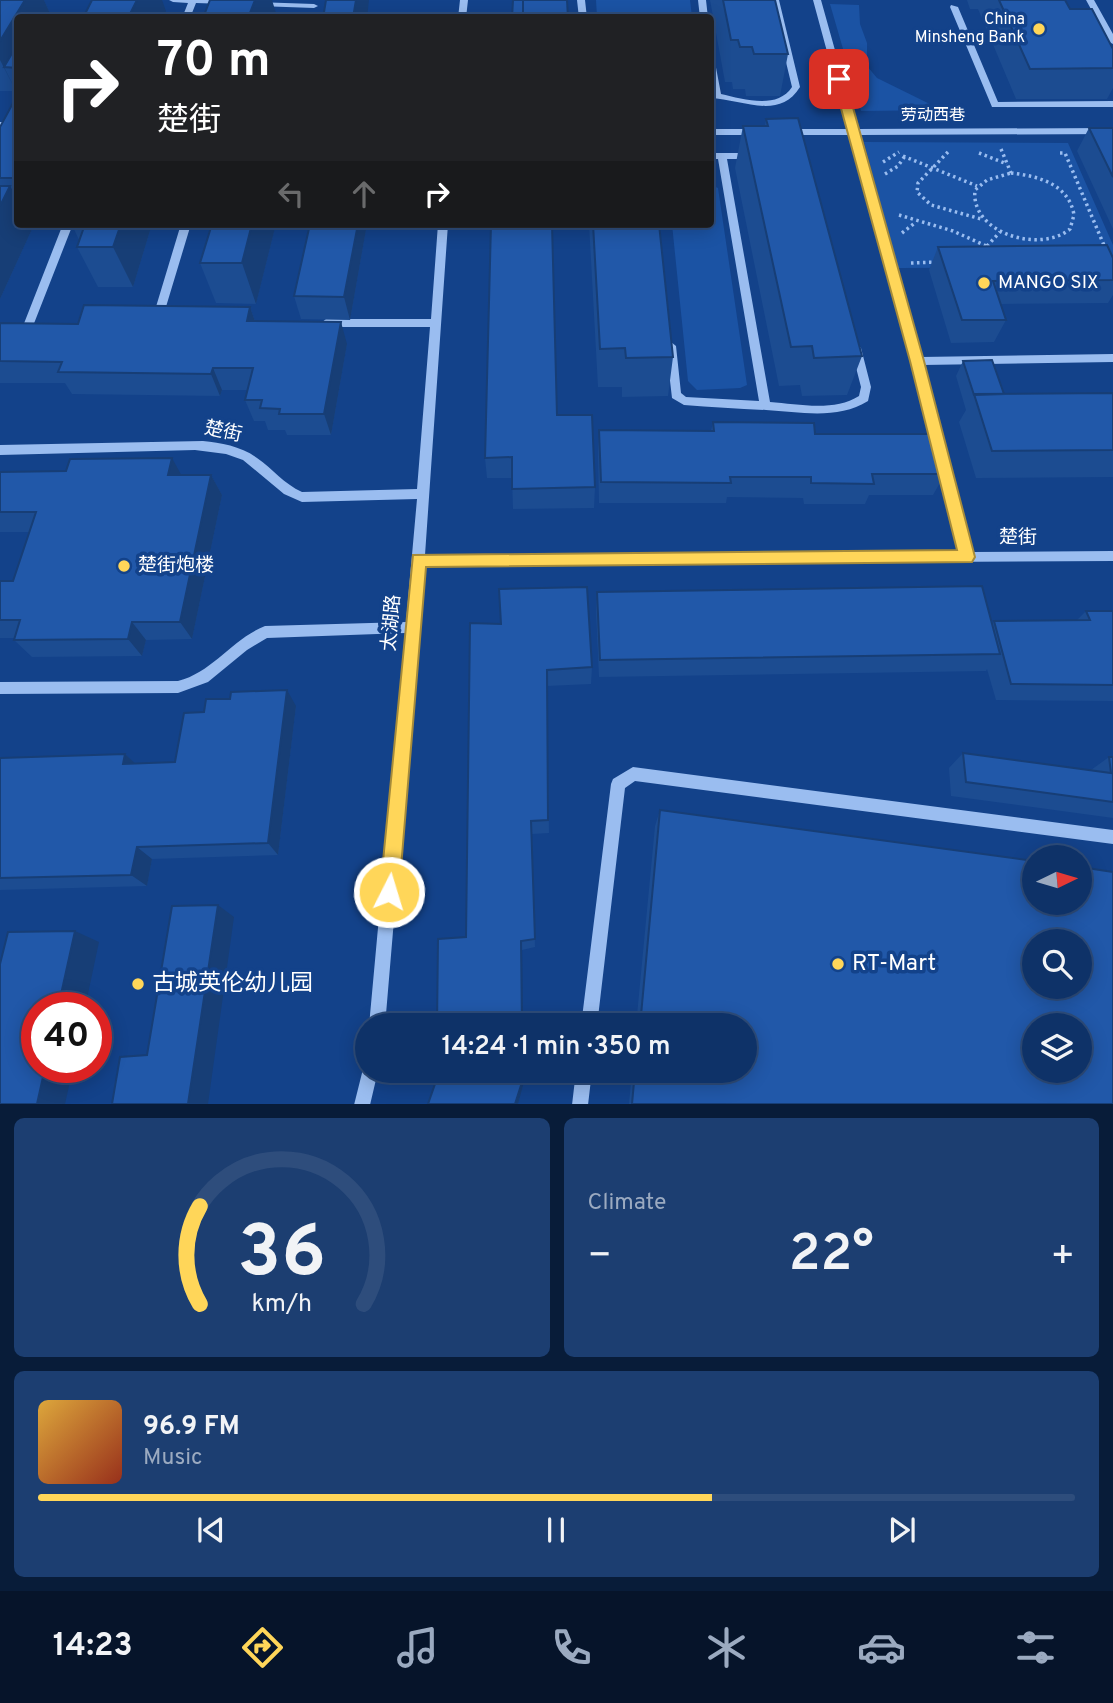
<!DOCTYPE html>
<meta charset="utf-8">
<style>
:root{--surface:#0e3268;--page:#1c3e71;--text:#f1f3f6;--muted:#9baac0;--line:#2e4d7c;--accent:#ffd659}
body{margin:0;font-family:Overpass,"Noto Sans SC",sans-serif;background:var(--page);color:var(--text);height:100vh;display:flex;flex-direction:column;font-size:26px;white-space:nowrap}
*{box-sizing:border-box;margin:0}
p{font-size:23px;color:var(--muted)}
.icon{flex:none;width:38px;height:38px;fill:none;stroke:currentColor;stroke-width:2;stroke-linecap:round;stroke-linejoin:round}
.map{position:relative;height:1104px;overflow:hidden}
.sheet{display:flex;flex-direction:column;gap:14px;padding:14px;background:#081c39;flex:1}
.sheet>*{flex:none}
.top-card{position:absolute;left:14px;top:14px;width:700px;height:214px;border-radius:7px;box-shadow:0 4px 18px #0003,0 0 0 2px var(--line);background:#202124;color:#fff;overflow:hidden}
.needle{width:46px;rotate:85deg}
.controls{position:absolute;left:1022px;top:845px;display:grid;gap:14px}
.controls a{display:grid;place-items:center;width:70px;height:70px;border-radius:50%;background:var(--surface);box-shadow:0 4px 18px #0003,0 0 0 2px var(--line);font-size:35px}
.speed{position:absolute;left:21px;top:992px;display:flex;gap:14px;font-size:35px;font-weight:700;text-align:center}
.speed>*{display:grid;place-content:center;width:91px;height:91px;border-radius:50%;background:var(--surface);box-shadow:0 4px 18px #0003,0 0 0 2px var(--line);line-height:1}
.speed .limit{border:10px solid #d22;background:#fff;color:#111}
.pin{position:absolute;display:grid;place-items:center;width:60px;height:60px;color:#fff;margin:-30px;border-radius:14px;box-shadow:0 4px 10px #0006}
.me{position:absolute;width:77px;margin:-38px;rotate:5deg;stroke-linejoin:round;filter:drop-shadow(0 0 5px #0008)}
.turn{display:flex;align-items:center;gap:24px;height:147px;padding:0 28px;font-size:32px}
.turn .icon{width:91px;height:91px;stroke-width:2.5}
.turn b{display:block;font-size:49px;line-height:60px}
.lanes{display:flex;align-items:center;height:66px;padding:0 28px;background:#0003;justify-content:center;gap:35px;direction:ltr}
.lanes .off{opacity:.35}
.big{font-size:52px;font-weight:600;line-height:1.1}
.sheet .tile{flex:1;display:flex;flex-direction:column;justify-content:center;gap:10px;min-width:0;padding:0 24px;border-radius:10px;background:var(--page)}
.sheet .dial{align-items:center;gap:0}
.dial svg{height:182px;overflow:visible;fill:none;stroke:var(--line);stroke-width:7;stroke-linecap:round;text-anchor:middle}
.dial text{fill:var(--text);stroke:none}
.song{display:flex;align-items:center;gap:21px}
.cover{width:84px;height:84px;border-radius:10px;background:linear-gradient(135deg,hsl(40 70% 55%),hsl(10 70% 35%))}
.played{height:7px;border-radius:4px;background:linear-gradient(90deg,var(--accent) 65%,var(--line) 65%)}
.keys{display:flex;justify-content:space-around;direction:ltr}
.heat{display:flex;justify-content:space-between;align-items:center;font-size:38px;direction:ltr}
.sheet .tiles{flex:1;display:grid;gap:14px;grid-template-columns:1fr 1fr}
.tile:last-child{grid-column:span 2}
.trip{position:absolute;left:355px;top:1013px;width:402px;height:70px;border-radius:35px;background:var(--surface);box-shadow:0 4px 18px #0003,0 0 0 2px var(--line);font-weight:600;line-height:70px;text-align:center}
.tabs{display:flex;height:112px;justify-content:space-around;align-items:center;background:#06142a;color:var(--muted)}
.tabs .icon{width:49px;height:49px}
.tabs .selected{color:var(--accent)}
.tabs b{font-size:32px;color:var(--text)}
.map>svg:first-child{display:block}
.green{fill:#1b53a4}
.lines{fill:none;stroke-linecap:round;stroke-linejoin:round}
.path{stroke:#9abdf0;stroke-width:3.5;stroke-dasharray:2.5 3.5;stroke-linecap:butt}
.minor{fill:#9abdf0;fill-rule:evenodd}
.wall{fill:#1c4c91}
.shaded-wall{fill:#173e76}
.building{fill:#2158a9;stroke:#173e76;stroke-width:2;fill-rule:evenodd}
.route{fill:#ffd659;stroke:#a68b3a;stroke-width:2}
.poi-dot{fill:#ffd659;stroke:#13428a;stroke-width:2.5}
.labels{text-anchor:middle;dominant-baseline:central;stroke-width:7;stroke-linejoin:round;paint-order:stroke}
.far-poi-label{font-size:16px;fill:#fff;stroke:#13428a;text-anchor:end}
.far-street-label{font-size:16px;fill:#fff;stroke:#13428a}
.poi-label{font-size:19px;fill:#fff;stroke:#13428a;text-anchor:start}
.street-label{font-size:19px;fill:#fff;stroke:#13428a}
.near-poi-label{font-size:23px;fill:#fff;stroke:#13428a;text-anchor:start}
</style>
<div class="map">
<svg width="1113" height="1105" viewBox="0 0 1113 1105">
<rect width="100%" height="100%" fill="#13428a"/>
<path class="green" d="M596,0h94l2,17h-95z
M830,4l29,1 1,19 7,19v23l10,12 65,32 -81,1z
M864,142l204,1 45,102v22l-215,1z
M711,185l7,3 29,197 -7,3 -43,2 -9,-9 -16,-157h38z"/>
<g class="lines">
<path class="path" d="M1001,149l10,24
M948,152l-30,31 -1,9 14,13 50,14
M979,153l28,11
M1060,153h5l41,97
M903,156l74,30
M883,162l16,-10
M1011,173c27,3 58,11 63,42l-4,14c-30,25 -100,4 -95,-39l12,-10z
M885,174l13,-8 7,-10
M899,215l54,16 40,18
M902,233l14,-11
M987,246l13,-14
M911,263l26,-1"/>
<path class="minor" d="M169,0h59l2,2 -4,2 -30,-1 -6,15h-8l6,-15 -15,-1z
M460,0h8l-2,18h-8z
M577,0h8l2,18h-8z
M698,0h8l2,18h-8z
M771,0h8l21,87c-21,34 -58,12 -90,11v-4l2,-1 -2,-38 4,2 7,37c22,5 56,16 71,-7z
M813,0h8l36,129 256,-1v6l-254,1 62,222 192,-3v8l-190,3 49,187 141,-1v10l-689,4 -39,461h-16l36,-393 -138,5 -20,12 -39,32 -30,11 -178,1v-12l178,-1c35,-9 54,-42 87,-55l141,-4 11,-123 -115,3 -18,-8 -41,-34 -17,-6 -31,-4 -195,5v-10l203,-4c18,2 38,5 54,17 16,11 27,26 45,34l115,-3 13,-162h-104l-5,-4 5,-4h105l7,-95h10l-23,331 535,-3 -48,-191 -62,-226h-62l-4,-3 4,-3h60z
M1086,0h8l19,34v10l-4,-2z
M255,2l59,2 4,2 -4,2 -56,-2 -4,-2z
M951,5l7,2 40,95 115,-1v6h-121l-42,-100z
M0,122l18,1v6l-18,-1z
M710,129h46l4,3 -4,3h-46z
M710,153h42l5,3 -5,3h-25l43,243c28,2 64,10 89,-6l2,-9 -10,-39 5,-4 5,4 10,39 -3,14c-30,19 -68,11 -102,9 -27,-1 -55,-3 -82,-5l-12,-7 -6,-52 5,-4 5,4 5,47 5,4 73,4 -41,-242h-8z
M63,224h10l-40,102 -1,3h-8l-1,-3z
M181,224h10l-29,96 -5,4 -5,-4z
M633,767l480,63v14l-478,-63 -10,7 -28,238h-16l30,-242 2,-5z
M368,1064v7h10l-8,34h-16l10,-40z
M576,1071h16l-4,34h-16z"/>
</g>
<path class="wall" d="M0,0h44l8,18h-34v73h-18z
M710,0h65l13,54 -8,42h-34l-1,-7h-12l-1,-7h-7z
M967,0h98l5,9 43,59v20l-6,11h-91l-38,-90h-8z
M18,103v121l15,3 -33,72v-172z
M766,119l96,237 -15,39 -45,1 -2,-11 -21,1 -44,-218 8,-42h22z
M1089,128h24v101l-36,-78z
M152,224l-19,63h-35l-21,-40 2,-7 -6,-13z
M212,224h64l-20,80 -40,-1 -16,-40z
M310,224h57l-17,96 -49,-1 -7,-23z
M589,224h70l14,133 -5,39 -46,1v-10h-24z
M938,247l175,11v37l-5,8 -107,1 5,16 -12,22 -43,1 -22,-73z
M250,307l5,14 92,23 -16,91h-44l-2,-5h-17l-3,-9h-11l-9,-21 3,-10h-26l-2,6 -148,-2 -7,-11h-65v-60l78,1z
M963,361l41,33 109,-1v84l-137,1 -17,-56 7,-12 -10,-34z
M557,415l38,72 -1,21 -81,1 -1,-31h-25l-2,-20z
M713,422l232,52 -12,21h-64l-4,9h-61l-1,-6 -76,-1 -1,6h-127l-1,-52 1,-21 112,1z
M0,472l211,3 11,20 -30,144 -46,1 -4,16 -110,1 -18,-17 1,-2h-15v-57h13l16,-49h-29z
M597,592l395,31 2,-2 83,-1 9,-9h27v90l-117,-1 -9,-31 -1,2 -387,6 -3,-67z
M470,623l122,44 -1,17 -44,2 2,147 -17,1 3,113 -13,3 -56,-13z
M296,706l-18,149 -126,4 -5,27 -147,4v-132l125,-4 10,10 40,-2 29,-50z
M963,753l128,17 18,-13h4v61l-162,-22 -2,-28z
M660,810l453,294h-484l3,-33h114v-45h-110l19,-200z"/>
<path class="shaded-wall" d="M25,0h19l8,18h-34v50l-14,-1 12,24 -16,-31v-19z
M137,0h25l4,11 -3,7h-35z
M255,0h17l4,13 -2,5h-26z
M356,0h13l-2,18h-14z
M18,170v15l-4,-7z
M10,186l8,13v25h13l2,3 -33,72v-93z
M121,224h31l-19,63 -20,-40z
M252,224h24l-20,80 -14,-41z
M358,224h9l-17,96 -6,-23z
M250,307l8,23 -11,-9z
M341,322l6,22 -16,91 -7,-21z
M213,368l9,22 -2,6 -9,-22z
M172,458l11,20 -15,-3z
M211,475l11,20 -30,144 -12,-17z
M132,622l14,18 -4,16 -14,-17z
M287,690l9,16 -18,149 -10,-12z
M125,754l15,14 -17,-4z
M137,847l15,12 -5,27 -16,-11z
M218,905l16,12 -26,187h-20z
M75,931l24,11 -14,66h-27z
M521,941l1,9 1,76h-1z
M45,1068h28l-8,36h-28z
M523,1071h1v11l-6,22h-3z"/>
<path class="building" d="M0,0h25l-25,41z
M92,0h45l-9,18h-45z
M210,0h45l-7,18h-45z
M326,0h30l-3,18h-30z
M513,0h10v18h-11z
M523,0h44l1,18h-45z
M723,0h52l13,54h-34l-2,-7h-12l-2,-7h-7z
M999,0h66l5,9h22l21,40v19l-83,1z
M14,50h4v18l-14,-1z
M13,103h5v67l-4,8h-14v-51z
M798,118l64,238 -48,2 -2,-12 -21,1 -48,-221h25l-2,-7z
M1089,128h24v49z
M0,186h10l-10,20z
M74,224h47l-8,23h-36l7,-20h-11z
M212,224h40l-10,39h-42z
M310,224h48l-14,73 -50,-1z
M491,224h61l5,191h35l3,72 -83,2v-32l-27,1z
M593,224h66l14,133 -47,1 -1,-10 -25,1z
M1107,245l6,13v22l-120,1 13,39h-44l-24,-73z
M84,305l166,2 -3,14 94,1 -17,92h-45l1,-5 -20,-1 2,-8h-17l8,-32h-40l-2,6 -153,-2 4,-10 -62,-1v-38l78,1z
M992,360l12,34 -30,1 -11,-34z
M1113,393v57l-121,1 -18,-57z
M713,422l101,1 1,11h119l11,40h-73l2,10 -63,-1v-6h-81l1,6 -130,-1 -2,-52 115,1z
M172,458l-4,17h43l-31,147h-48l-4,17 -114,1 6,-20h-20v-39h13l23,-69h-36v-40l66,-1 4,-12z
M982,586l18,68 -400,6 -3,-68z
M587,587l5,80 -45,3 1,150 -17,1 4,118 -14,2 1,85h-85l1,-87 28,-2 4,-314 31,1 -2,-35z
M1086,611h27v74l-102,-1 -17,-63 96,-1z
M287,690l-19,153 -131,4 -6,28 -131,3v-120l125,-4 -2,10 52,-2 9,-49 20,-1 2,-13h24l1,-7z
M963,753l148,20 -2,-16h4v45l-147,-20z
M660,810l374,51v42h46v-36l33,5v232h-481l3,-33h111v-45h-106zM1034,942h46v45h-46zM1034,1026h46v45h-46z
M218,905l-30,199h-76l8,-47 27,-2 25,-149z
M75,931l-17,77h-21v60h8l-8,36h-37v-140l8,-32z
M436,1071h87v8l-8,25h-87l8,-23z"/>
<path class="route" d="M839,76l6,3 79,282 51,196 -3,5 -546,5 -27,325 -3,7 -7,3 -7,-3 -2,-7 33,-337 544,-5 -47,-189 -77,-282z"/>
<g class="poi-dot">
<circle cx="1039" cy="29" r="7"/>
<circle cx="984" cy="283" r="7"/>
<circle cx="124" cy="566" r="7"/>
<circle cx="838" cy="964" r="7"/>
<circle cx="138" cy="984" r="7"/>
</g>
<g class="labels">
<g class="far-poi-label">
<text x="1025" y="20">China<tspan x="1025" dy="18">Minsheng Bank</tspan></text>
</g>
<g class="far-street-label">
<text x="933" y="116">劳动西巷</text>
</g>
<g class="poi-label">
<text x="998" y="283">MANGO SIX</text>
<text x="138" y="566">楚街炮楼</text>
</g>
<g class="street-label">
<text transform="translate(223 432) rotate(12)">楚街</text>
<text x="1018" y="538">楚街</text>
<text transform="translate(392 623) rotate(-85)">太湖路</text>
</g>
<g class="near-poi-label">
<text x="852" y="964">RT-Mart</text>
<text x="152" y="984">古城英伦幼儿园</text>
</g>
</g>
</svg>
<div class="controls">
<a><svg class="needle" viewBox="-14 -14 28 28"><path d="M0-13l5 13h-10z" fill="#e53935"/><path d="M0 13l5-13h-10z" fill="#9baac0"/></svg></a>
<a><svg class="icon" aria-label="search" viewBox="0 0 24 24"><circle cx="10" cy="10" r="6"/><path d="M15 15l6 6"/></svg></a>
<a><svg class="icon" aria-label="layers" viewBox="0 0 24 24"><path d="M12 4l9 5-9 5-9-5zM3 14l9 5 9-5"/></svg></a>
</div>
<div class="speed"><div class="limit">40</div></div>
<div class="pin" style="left:839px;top:79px;background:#d93025"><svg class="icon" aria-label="arrive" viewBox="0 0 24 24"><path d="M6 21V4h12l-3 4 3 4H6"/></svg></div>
<svg class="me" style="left:389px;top:892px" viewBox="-20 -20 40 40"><circle r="17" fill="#ffd659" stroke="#fff" stroke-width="3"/><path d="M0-11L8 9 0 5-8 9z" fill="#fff"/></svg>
<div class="trip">14:24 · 1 min · 350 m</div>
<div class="top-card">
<div class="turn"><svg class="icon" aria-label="right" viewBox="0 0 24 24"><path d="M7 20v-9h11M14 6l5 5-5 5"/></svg><div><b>70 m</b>楚街</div></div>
<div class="lanes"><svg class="icon off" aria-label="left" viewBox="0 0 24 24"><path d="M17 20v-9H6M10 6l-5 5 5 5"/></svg><svg class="icon off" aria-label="ahead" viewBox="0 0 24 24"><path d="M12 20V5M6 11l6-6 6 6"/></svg><svg class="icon" aria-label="right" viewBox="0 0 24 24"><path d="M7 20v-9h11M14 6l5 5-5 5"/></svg></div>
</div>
</div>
<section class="sheet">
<div class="tiles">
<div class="tile dial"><svg viewBox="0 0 100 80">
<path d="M14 69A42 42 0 1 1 86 69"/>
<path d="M14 69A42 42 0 0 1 14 26" stroke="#ffd659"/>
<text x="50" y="56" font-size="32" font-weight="700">36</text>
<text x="50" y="72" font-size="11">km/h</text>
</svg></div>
<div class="tile"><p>Climate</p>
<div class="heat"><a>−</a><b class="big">22°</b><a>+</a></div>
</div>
<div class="tile">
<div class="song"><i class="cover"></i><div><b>96.9 FM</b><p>Music</p></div></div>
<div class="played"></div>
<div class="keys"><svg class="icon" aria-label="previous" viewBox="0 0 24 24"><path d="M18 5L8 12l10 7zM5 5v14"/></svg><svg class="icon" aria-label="pause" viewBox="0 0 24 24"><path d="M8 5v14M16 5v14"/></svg><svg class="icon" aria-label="next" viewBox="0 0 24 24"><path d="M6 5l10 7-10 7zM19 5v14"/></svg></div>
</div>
</div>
</section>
<nav class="tabs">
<b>14:23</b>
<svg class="icon selected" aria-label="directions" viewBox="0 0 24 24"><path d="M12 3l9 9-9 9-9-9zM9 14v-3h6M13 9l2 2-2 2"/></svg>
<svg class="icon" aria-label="music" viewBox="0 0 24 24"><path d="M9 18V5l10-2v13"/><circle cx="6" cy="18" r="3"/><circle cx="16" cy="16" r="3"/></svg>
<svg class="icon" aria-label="phone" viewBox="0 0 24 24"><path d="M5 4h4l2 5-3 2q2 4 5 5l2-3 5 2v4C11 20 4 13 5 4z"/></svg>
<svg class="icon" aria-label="climate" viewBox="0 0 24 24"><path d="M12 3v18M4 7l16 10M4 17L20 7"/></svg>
<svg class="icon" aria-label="car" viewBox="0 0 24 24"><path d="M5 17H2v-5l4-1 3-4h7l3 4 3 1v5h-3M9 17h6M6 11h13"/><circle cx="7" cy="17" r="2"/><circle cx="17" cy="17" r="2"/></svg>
<svg class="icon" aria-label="filters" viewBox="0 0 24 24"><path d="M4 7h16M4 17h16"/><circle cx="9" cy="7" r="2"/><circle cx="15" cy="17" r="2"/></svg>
</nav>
